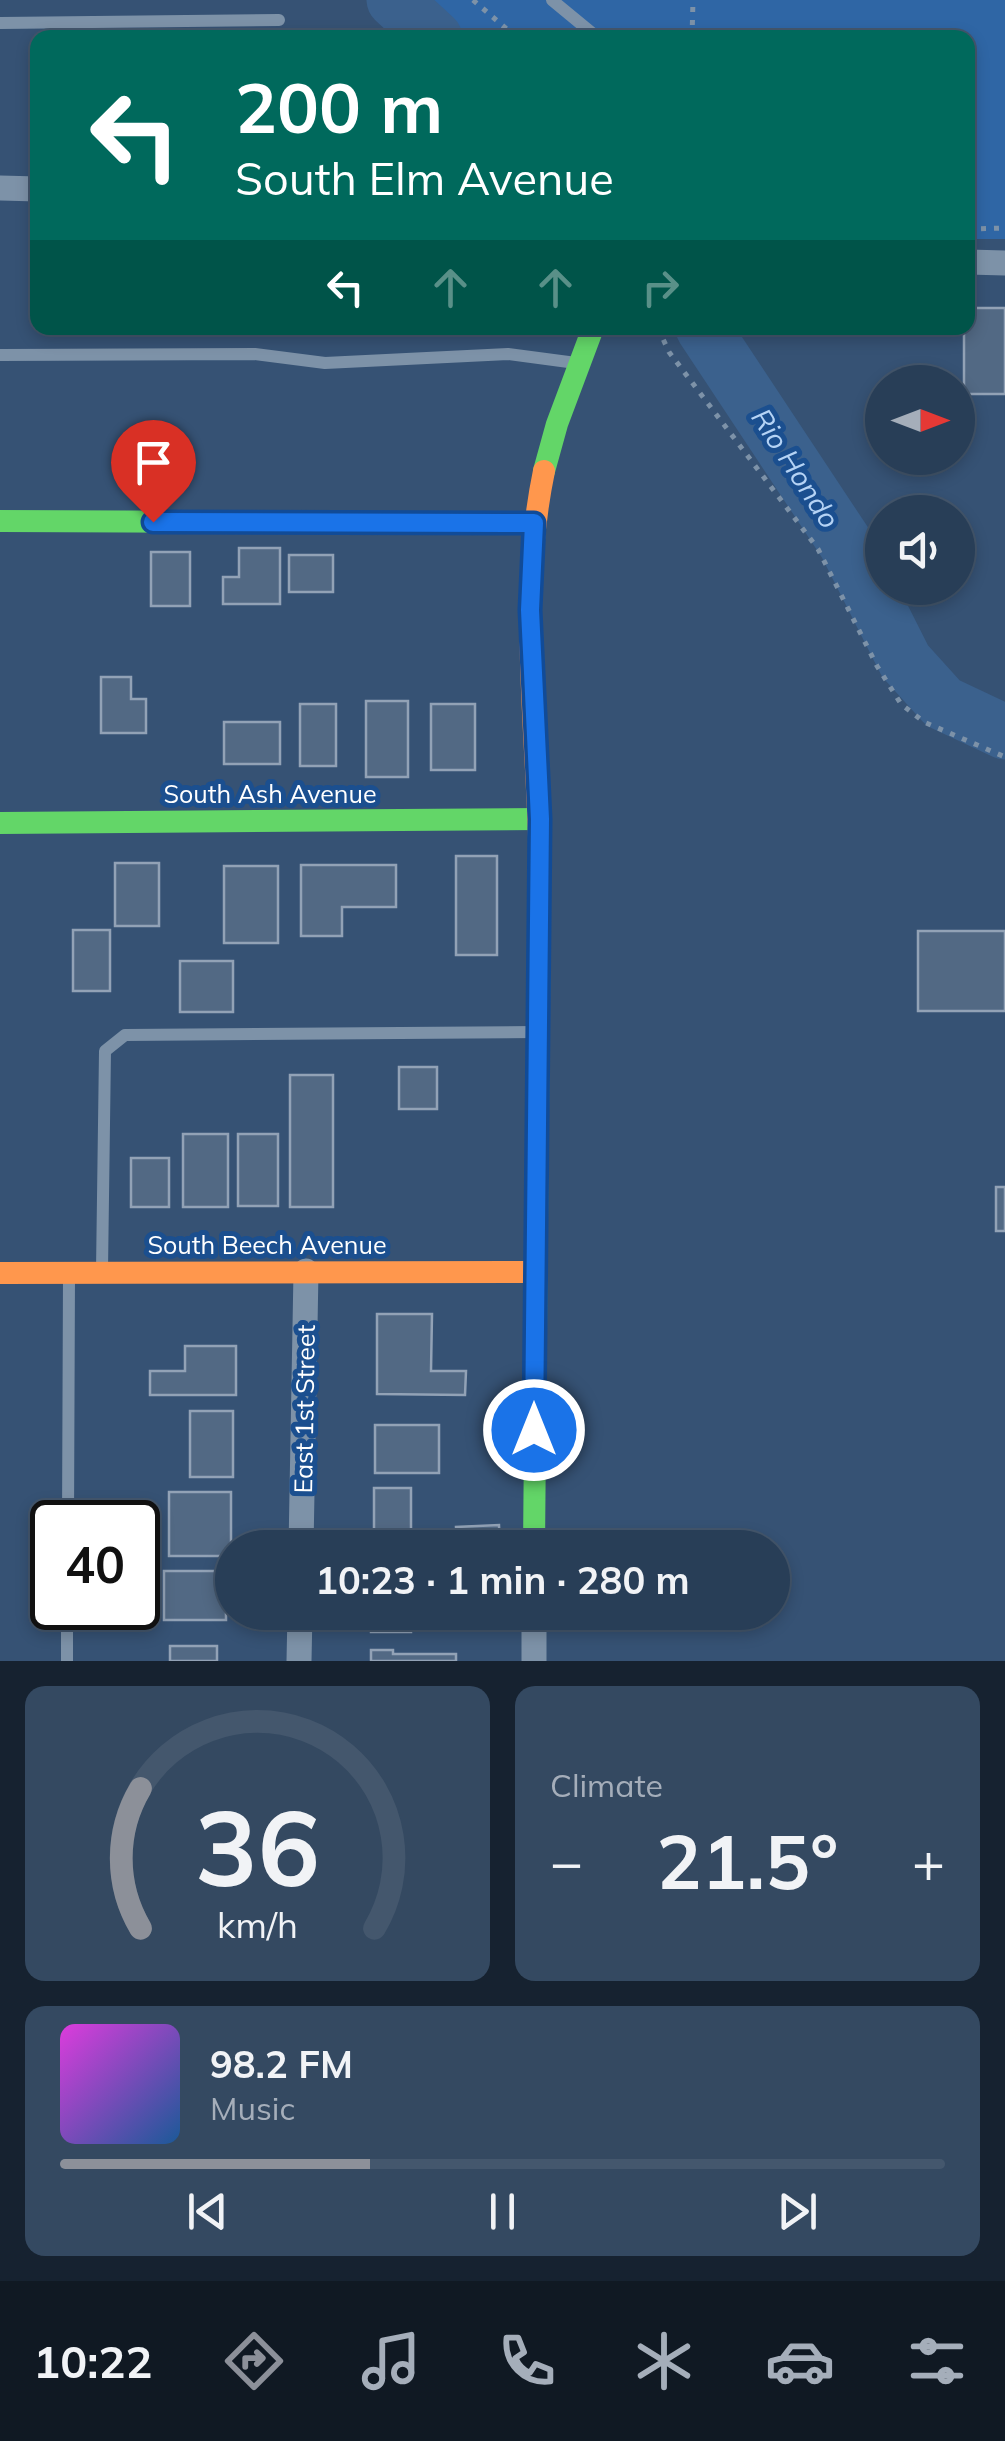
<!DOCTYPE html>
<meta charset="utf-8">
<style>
:root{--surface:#283e57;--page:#344961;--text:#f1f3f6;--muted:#a5aeba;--line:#44576d;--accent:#8c9099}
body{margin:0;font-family:Mulish,sans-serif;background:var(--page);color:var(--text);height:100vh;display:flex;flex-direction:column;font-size:38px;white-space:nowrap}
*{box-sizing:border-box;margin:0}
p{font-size:32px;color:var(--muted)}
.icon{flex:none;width:55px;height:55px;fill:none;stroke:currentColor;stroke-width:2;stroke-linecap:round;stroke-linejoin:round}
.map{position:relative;height:1661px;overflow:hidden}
.sheet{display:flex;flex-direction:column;gap:25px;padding:25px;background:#162230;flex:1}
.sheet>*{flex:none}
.hud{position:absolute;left:30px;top:30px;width:945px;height:305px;border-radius:20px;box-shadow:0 5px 15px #0003,0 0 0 2px var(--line);background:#00695c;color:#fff;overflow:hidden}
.needle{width:65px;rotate:90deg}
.tools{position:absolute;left:865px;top:365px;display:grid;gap:20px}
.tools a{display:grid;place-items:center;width:110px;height:110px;border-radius:50%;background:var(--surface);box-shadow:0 5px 15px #0003,0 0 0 2px var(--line);font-size:50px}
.speed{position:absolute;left:30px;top:1500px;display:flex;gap:20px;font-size:50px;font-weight:700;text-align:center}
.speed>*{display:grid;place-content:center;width:130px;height:130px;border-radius:50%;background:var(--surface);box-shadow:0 5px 15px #0003,0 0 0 2px var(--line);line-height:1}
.speed .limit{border:5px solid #111;border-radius:15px;background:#fff;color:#111}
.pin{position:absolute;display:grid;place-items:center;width:85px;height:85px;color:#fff;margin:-102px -42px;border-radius:50% 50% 50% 0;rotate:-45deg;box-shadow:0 0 10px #0007}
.pin .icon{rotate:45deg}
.me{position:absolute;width:110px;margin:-55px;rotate:0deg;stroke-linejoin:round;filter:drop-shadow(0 0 8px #0008)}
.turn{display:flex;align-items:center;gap:35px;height:210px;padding:0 40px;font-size:45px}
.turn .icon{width:130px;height:130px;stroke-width:2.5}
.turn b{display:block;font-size:70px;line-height:85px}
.lanes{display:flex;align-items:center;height:95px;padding:0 40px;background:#0003;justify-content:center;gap:50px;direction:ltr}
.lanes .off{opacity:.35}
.big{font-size:75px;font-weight:700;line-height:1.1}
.sheet .widget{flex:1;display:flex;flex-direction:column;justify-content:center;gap:15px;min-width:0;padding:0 35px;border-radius:20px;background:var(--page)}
.sheet .dial{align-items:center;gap:0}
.dial svg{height:260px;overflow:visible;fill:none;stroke:var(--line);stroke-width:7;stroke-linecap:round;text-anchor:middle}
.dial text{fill:var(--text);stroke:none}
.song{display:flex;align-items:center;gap:30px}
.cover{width:120px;height:120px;border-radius:15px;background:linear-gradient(135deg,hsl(300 70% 55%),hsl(210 70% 35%))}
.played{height:10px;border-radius:5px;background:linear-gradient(90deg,var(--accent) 35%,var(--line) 35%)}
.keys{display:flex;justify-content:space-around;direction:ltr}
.heat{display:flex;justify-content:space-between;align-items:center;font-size:55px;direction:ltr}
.sheet .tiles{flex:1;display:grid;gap:25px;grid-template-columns:1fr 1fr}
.widget:last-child{grid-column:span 2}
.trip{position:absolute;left:215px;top:1530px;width:575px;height:100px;border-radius:50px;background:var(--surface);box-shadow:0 5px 15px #0003,0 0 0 2px var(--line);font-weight:700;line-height:100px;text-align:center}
.dock{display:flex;height:160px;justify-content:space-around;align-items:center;background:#101923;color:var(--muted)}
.dock .icon{width:70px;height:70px}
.dock .on{color:var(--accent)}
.dock b{font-size:45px;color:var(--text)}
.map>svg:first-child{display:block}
.green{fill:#2f66a5}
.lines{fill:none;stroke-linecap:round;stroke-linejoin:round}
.river{stroke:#3b618d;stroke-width:55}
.building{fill:#526984;stroke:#92a2b6;stroke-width:2.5}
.path{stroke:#7d92a8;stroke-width:5;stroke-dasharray:5 8;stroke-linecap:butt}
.lane{stroke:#7d92a8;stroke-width:12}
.street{stroke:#7d92a8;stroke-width:25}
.fast{stroke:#63d668;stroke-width:22}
.slow{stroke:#ff974d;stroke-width:22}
.route-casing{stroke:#114b97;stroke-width:25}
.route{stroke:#1a73e8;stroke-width:18}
.labels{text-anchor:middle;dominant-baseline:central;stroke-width:10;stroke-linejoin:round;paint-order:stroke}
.street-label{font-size:25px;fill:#fff;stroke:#1b4f8f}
.water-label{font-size:28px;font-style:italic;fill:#b5d3f5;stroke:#1b4f8f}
</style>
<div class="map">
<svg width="1005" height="1661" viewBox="0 0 1005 1661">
<rect width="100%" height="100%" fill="#365274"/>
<path class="green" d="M394,0h611v239h-37v-201l-533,-1z"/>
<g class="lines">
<path class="river" d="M394,0l41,38
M703,328l143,216 59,117 38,42 62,29"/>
</g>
<path class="building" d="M968,308h37v86h-41v-66h4z
M239,548h41v56h-57v-27h16z
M151,552h39v54h-39z
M289,555h44v37h-44z
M101,677h30v22h15v34h-45z
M366,701h42v76h-42z
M300,704h36v62h-36z
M431,704h44v66h-44z
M224,722h56v42h-56z
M456,856h41v99h-41z
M115,863h44v63h-44z
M301,865h95v42h-54v29h-41z
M224,866h54v77h-54z
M73,930h37v61h-37z
M918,931h87v80h-87z
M180,961h53v51h-53z
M399,1067h38v42h-38z
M290,1075h43v132h-43z
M183,1134h45v73h-45z
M238,1134h40v72h-40z
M131,1158h38v49h-38z
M996,1187h9v44h-9z
M377,1314h55l-1,57h35l-1,24 -88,-1z
M185,1346h51v49h-86v-24h35z
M190,1411h43v66h-43z
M375,1425h64v48h-64z
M374,1488h37v60h-37z
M169,1492h62v64h-62z
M499,1525l1,23h-43l-1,-21z
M612,1541h53v7h-53z
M164,1571h62v49h-62z
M371,1612h40v20h-40z
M170,1646h47v15h-47z
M371,1650h22v4h63v7h-85z"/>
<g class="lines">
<path class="path" d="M473,0l44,38
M692,38l1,-38
M968,229l37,-1
M658,328l11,24 149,197 59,117 24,38 23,18 81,35"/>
<path class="lane" d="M552,0l46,38
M0,23l279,-3
M0,355l255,-1 70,9 183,-9 68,9
M102,1270l3,-219 20,-16 410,-3
M68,1522l1,-247
M67,1661v-53"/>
<path class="street" d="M0,188l38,1
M968,262l37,1
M301,1548l5,-277
M299,1661l1,-49
M534,1661v-49"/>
<path class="fast" d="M544,471l13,-47 36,-96
M0,521l535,2
M0,823l540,-4
M534,1548l6,-655"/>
<path class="slow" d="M540,893c1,-140 -25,-283 4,-422
M0,1273l535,-1"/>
</g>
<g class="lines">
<defs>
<path id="route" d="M153,522l381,1 -4,87 10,209 -6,611"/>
</defs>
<use href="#route" class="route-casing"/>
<use href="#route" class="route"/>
</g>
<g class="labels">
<g class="street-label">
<text x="270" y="793">South Ash Avenue</text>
<text x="267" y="1244">South Beech Avenue</text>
<text transform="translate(304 1409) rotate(-89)">East 1st Street</text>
</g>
<g class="water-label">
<text transform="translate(796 468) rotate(57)">Rio Hondo</text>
</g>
</g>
</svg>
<div class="tools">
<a><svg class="needle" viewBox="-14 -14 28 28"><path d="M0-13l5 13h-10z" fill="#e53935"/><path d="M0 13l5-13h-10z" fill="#a5aeba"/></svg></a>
<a><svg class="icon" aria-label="sound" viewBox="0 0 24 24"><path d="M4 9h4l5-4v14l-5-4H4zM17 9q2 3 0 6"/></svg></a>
</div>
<div class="speed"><div class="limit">40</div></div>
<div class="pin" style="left:153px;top:522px;background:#d93025"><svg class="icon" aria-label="arrive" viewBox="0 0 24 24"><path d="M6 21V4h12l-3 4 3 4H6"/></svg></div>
<svg class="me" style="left:534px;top:1430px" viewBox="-20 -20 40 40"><circle r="17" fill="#1a73e8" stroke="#fff" stroke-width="3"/><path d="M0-11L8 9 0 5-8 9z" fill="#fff"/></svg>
<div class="trip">10:23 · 1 min · 280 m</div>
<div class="hud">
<div class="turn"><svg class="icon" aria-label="left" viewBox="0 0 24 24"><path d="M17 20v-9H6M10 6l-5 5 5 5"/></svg><div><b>200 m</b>South Elm Avenue</div></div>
<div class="lanes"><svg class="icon" aria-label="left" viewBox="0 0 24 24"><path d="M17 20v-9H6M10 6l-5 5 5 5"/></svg><svg class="icon off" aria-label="ahead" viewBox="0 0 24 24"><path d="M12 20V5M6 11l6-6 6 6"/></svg><svg class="icon off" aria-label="ahead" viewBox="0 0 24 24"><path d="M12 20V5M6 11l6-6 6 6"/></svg><svg class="icon off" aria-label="right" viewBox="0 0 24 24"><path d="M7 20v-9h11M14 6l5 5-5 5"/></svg></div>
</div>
</div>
<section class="sheet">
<div class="tiles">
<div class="widget dial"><svg viewBox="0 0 100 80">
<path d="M14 69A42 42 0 1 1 86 69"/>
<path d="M14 69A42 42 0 0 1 14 26" stroke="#8c9099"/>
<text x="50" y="56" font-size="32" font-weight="700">36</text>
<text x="50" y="72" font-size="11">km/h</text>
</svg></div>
<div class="widget"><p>Climate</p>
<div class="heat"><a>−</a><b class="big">21.5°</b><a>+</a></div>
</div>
<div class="widget">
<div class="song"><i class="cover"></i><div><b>98.2 FM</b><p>Music</p></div></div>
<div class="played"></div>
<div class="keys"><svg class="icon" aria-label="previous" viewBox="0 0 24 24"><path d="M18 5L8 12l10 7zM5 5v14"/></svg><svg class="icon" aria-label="pause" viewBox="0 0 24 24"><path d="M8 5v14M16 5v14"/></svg><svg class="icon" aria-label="next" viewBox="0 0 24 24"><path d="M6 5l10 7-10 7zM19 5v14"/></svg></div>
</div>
</div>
</section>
<nav class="dock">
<b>10:22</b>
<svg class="icon on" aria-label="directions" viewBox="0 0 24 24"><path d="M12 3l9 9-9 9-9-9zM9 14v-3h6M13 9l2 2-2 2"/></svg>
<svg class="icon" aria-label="music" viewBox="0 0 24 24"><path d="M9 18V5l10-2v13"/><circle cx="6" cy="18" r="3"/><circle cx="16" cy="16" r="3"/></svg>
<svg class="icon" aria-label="phone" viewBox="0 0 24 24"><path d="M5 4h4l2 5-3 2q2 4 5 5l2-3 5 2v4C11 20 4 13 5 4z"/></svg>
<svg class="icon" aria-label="climate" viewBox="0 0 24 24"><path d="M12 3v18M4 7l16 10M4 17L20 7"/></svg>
<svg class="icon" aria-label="car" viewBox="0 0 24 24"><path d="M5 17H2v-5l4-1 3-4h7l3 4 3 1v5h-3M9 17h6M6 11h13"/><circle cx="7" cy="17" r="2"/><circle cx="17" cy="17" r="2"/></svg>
<svg class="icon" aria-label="filters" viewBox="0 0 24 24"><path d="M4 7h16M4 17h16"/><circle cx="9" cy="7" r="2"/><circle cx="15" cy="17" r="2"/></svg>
</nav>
